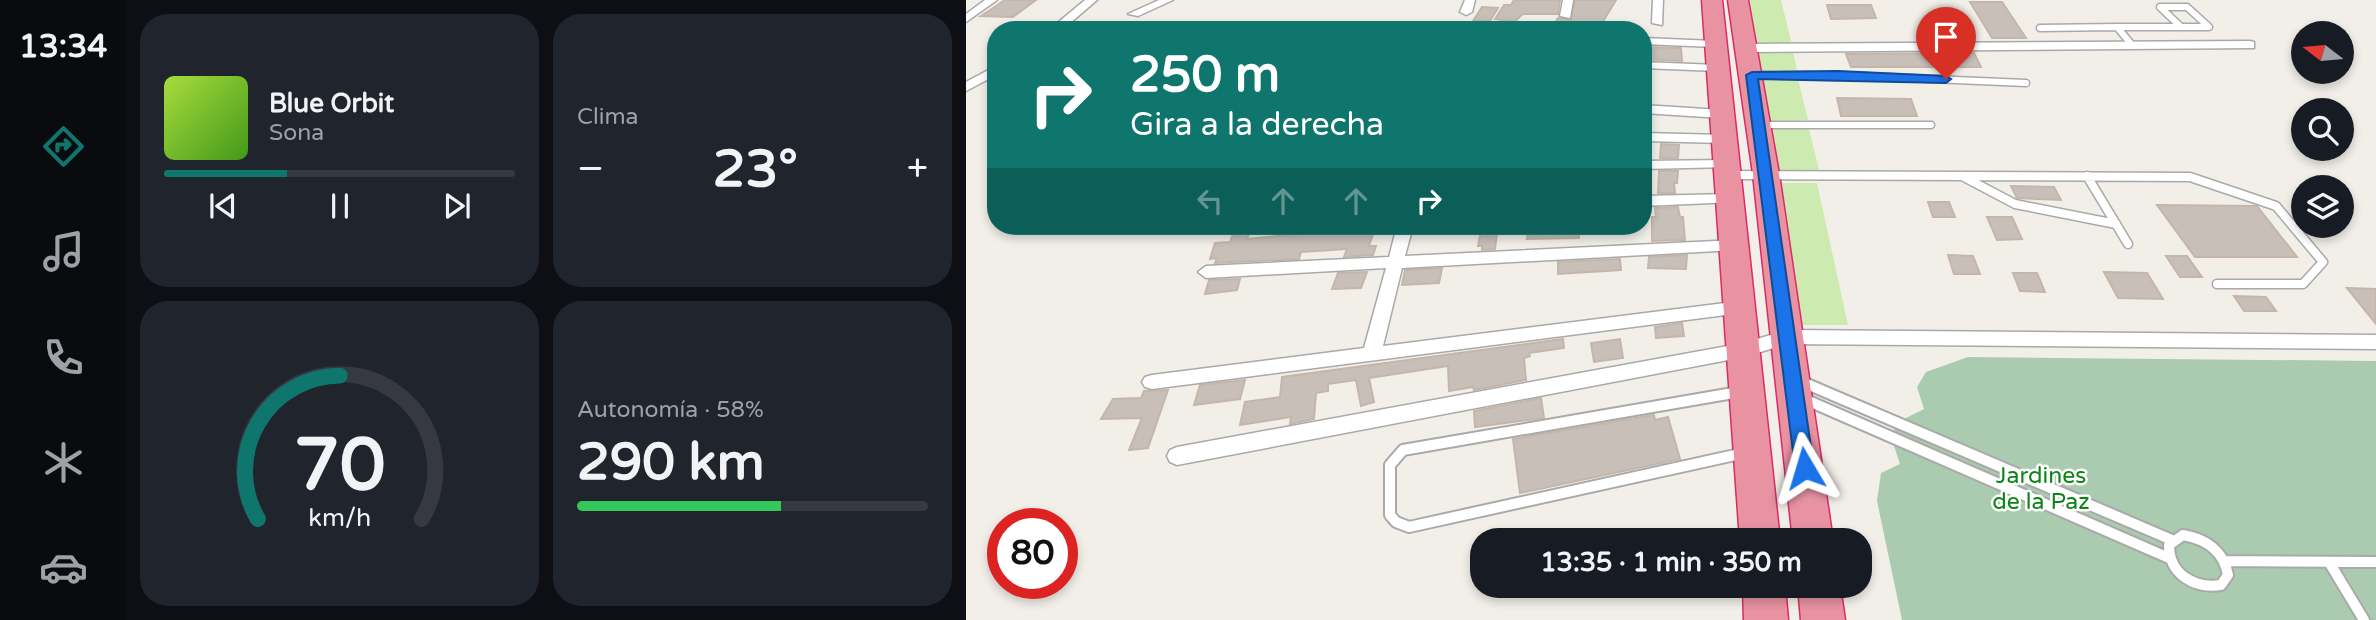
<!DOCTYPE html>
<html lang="es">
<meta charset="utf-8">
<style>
:root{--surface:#171b24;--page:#20242c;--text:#f1f3f6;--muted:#9ea1a6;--line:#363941;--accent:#0f766e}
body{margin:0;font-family:"Varela Round",sans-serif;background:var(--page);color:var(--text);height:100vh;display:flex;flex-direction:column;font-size:26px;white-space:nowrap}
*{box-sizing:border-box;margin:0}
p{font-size:23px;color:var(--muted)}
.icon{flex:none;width:38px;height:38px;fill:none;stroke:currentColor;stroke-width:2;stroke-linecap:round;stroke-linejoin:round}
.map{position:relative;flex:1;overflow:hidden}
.side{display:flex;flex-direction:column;gap:14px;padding:14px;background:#0d0f14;width:840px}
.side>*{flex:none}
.banner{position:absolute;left:21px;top:21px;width:665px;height:214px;border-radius:28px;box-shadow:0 4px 10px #0003;background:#0f766e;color:#fff;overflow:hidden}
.needle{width:46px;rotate:286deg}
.fabs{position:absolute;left:1325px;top:21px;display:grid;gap:14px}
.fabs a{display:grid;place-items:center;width:63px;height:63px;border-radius:50%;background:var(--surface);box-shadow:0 4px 10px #0003;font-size:35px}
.speed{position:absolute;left:21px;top:508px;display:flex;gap:14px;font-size:35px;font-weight:700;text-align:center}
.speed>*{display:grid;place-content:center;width:91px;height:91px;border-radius:50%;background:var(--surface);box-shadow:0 4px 10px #0003;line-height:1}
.speed .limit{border:10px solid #d22;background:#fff;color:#111}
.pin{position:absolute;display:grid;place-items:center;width:60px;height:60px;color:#fff;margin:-72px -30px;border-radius:50% 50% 50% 0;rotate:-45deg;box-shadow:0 0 7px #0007}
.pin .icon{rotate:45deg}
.me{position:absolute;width:77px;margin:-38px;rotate:353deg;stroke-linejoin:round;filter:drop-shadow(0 0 5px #0008)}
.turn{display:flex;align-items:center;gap:24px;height:147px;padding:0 28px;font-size:32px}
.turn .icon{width:91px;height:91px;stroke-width:2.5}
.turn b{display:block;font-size:49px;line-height:60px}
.lanes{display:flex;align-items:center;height:66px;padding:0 28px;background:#0003;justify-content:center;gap:35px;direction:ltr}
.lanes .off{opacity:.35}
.big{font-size:52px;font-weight:700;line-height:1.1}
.side .tile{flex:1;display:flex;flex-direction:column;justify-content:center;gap:10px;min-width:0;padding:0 24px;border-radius:28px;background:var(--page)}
.side .dial{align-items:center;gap:0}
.dial svg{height:182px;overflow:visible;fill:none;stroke:var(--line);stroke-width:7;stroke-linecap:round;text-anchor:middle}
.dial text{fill:var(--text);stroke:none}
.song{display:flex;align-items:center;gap:21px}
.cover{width:84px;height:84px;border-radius:10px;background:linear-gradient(135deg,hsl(80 70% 55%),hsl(100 70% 35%))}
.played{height:7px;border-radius:4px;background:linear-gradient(90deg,var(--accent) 35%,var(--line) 35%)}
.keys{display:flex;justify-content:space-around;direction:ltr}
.heat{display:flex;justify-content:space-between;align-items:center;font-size:38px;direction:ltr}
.charge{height:10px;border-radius:5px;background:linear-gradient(90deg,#34c759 58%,var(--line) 0)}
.side .tiles{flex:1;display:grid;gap:14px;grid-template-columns:repeat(2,1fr)}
.trip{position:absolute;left:504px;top:528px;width:402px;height:70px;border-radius:28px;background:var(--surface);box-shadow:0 4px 10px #0003;font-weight:700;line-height:70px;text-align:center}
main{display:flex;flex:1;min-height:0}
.tab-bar{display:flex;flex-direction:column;width:126px;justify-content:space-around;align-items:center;background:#090b0e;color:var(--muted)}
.tab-bar .icon{width:49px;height:49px}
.tab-bar .selected{color:var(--accent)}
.tab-bar b{font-size:32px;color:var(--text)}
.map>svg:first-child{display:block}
.grass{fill:#cdebb0}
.cemetery{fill:#aacbaf}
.building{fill:#c7bfb8;stroke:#c4b6ab;stroke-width:2}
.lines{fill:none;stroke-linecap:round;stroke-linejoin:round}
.lane-far2-casing{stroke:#a9a9a9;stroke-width:9}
.lane-far1-casing{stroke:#a9a9a9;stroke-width:11}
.lane-casing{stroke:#a9a9a9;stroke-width:14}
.street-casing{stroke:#a9a9a9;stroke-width:3}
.highway-casing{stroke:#dc2a67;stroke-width:3}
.lane-far2{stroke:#fff;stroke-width:6}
.lane-far1{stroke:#fff;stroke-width:8}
.lane{stroke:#fff;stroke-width:10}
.street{fill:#fff;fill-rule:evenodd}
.highway{fill:#e892a2;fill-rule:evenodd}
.route{fill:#1a73e8;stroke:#114b97;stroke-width:2}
.labels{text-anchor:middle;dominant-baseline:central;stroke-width:5;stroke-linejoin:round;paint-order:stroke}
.near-park-label{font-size:23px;fill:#0c8416;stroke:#fff}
</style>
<main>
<nav class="tab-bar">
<b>13:34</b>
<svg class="icon selected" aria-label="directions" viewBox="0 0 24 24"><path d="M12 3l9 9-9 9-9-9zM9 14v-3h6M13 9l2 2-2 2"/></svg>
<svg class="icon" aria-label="music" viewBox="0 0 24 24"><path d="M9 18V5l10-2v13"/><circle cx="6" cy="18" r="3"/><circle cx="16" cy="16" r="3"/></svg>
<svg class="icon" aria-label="phone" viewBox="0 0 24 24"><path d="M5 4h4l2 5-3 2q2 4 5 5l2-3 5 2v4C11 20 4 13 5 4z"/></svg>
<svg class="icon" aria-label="climate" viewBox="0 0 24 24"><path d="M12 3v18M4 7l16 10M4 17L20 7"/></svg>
<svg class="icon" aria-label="car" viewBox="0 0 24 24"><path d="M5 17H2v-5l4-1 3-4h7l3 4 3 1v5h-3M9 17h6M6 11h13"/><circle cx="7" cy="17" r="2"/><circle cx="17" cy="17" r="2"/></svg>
</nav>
<section class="side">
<div class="tiles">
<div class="tile">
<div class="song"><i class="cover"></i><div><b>Blue Orbit</b><p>Sona</p></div></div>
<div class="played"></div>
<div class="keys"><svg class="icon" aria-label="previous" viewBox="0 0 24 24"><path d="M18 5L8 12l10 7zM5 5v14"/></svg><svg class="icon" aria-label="pause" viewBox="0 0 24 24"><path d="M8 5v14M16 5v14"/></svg><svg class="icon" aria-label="next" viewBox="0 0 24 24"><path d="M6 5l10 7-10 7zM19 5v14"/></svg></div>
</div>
<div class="tile"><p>Clima</p>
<div class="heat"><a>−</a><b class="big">23°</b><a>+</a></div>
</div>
<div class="tile dial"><svg viewBox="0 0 100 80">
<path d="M14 69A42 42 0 1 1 86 69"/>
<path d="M14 69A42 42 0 0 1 50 6" stroke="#0f766e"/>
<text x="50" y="56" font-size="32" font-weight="700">70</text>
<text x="50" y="72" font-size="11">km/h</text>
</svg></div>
<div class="tile"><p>Autonomía · 58%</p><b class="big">290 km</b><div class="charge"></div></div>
</div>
</section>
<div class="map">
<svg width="1410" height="620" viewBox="0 0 1410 620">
<rect width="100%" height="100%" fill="#f2efe9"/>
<path class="grass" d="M784,0h31l11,45h-35z
M792,51h35l4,20h-36z
M832,79l10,41 -39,1 -8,-41z
M804,129h39l10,41h-43z
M808,183h43l31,142h-51z"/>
<path class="cemetery" d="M1002,357l408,4v259h-474l-25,-119 4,-28 19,-9 -9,-27 7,-15 26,-13 -7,-22 9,-15z"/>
<path class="building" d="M39,0h31l-23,17 -32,-1z
M548,0h46l-2,14h-35l-9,8 -19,-3 9,-14h7z
M609,0h41l-18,30 -45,-4 5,-8 13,2z
M1004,2h32l24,36h-34z
M861,5h44l5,13 -45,1z
M516,7l16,1 -8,13h-17z
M677,47l38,1 1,13 -39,-2z
M1008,53l7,14h-130l-5,-13z
M871,98l74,1 6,17h-76z
M695,144l18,1 -1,13h-18z
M693,171h19l-1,12h-3l1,10h-17z
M1045,186l43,1 7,13 -44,-2z
M962,202h21l6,15h-22z
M1191,205l100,1 40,51h-102z
M712,207l2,10h3l2,23 -33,1v-24h4l-1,-9z
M1021,217h25l10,22 -25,1z
M270,226h16l-5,13 93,-9 34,1 -5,15h7l-3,9 -29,2 3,-8 -46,3 -2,7 -84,4 2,-5 -7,1 5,-16 15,-1z
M516,226h16l-3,23 -13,1v-4h-4z
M563,226h50v12l-52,1z
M721,255l-1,14 -38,-1 1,-11z
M982,255l25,1 7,18h-26z
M1200,256h21l15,21h-22z
M654,259l1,11 -63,4v-12z
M476,268l-3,15 -37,2 3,-15z
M401,272l-6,16 -29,1 6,-16z
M1138,272l43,1 16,26 -45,-1z
M1047,273h24l8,19 -25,-1z
M274,279l-3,11 -32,4 4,-14z
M1381,288l29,1v35z
M1268,296l32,1 10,14h-32z
M716,323l2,13 -28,2 -1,-11z
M597,339l1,9 -35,5 1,3 -6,2 2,22 -52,10 -1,-3 -24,4 -1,-25 -79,12 5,24 -13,4 -5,-26 -28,4v7l-12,2 -2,26 -24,5 1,-7 -51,8 5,-23 35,-5 2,-20z
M654,339l3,19 -29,4 -3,-19z
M279,380l-5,19 -46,6 6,-20z
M202,390l-20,58 -19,2 13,-32 -41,1 12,-20 28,-1 3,-7z
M575,398l3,20 -69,9 -1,-16z
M688,415l1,5 13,-3 12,42 -160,34 -7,-54z"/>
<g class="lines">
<defs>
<path id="lane-far2" d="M1194,7h27l22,20h-28z
M1151,27h64
M1074,28l77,-1 15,18
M677,41l72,3
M677,65l74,3
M786,75h86l188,8
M794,125h171"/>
<path id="lane-far1" d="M764,175l460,2 86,29 47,56 -20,22h-86
M996,176l53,28 101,20
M1121,176l41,68"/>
<path id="lane" d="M834,381l372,159
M773,392l-336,58 -13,15v50l6,7 13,5 335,-74
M838,399l365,159
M1217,535c23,4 41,16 45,40l-7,10c-27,4 -52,-11 -52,-40z
M1259,561l151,1
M1363,562l35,58"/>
<path id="street" d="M19,0h12l-31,22v-8z
M119,0h12l-35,30h-13z
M193,0h14l-35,16 -10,-2z
M499,0h10l-3,12 -6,3 -6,-3z
M597,0h10l-3,18 -10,-2z
M687,0h10l-1,25 -10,-2z
M1284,41l4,1v6l-506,4 -6,-4 6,-4z
M30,66v9l-30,16v-9z
M677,105l78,5 7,4 -7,4 -78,-5z
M677,133l81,2 7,4 -7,4 -81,-2z
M761,160l7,4 -2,3 -89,2v-8z
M764,194l5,2 3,3 -3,3 -92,4v-10z
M431,226h16l-8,30 331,-16 8,5 -8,5 -334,18 -19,78 358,-45 9,6 -9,6 -589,76 -7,-2 -3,-5 3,-5 7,-2 212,-27 22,-80 -180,10 -8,-6 8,-6 183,-9z
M821,330l589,5v14l-589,-5 -43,13 -567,108 -7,-3 -3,-6 3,-6 7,-3 567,-104z"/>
<path id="highway" d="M736,0h20l58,541h-40z
M762,0h20l31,174 54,367h-40l-40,-367z
M777,586h42l3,34h-44z
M832,586h42l5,34h-44z"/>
</defs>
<use href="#lane-far2" class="lane-far2-casing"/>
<use href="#lane-far1" class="lane-far1-casing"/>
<use href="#lane" class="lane-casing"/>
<use href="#street" class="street-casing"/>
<use href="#highway" class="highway-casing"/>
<use href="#lane-far2" class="lane-far2"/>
<use href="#lane-far1" class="lane-far1"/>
<use href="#lane" class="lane"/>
<use href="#street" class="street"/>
<use href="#highway" class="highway"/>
</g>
<path class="route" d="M872,71l108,5 5,3 -5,4 -188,-4 56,389 -3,6h-13l-3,-6 -49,-393 6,-3z"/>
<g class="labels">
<g class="near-park-label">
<text x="1075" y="476">Jardines<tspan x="1075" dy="26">de la Paz</tspan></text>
</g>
</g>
</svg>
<div class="fabs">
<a><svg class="needle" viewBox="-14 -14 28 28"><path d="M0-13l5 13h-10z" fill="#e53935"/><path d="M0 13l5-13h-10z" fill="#9ea1a6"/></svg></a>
<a><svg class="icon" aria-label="search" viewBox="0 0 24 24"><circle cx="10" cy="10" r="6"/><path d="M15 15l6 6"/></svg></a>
<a><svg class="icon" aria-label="layers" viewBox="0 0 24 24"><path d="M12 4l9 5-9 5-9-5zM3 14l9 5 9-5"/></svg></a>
</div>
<div class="speed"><div class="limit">80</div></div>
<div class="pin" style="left:980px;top:79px;background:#d93025"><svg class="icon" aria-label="arrive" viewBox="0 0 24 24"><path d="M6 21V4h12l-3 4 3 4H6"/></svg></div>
<svg class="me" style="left:839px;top:468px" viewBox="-20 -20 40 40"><path d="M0-17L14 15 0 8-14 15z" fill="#1a73e8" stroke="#fff" stroke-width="4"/></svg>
<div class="trip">13:35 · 1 min · 350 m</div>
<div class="banner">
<div class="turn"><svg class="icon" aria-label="right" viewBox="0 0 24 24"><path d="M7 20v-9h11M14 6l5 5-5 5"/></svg><div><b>250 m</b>Gira a la derecha</div></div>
<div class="lanes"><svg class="icon off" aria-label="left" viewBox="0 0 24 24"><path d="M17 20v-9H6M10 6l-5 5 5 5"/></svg><svg class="icon off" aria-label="ahead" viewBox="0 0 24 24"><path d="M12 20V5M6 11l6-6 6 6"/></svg><svg class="icon off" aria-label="ahead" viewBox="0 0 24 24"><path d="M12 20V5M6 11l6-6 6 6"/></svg><svg class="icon" aria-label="right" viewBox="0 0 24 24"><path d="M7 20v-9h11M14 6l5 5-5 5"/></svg></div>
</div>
</div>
</main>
